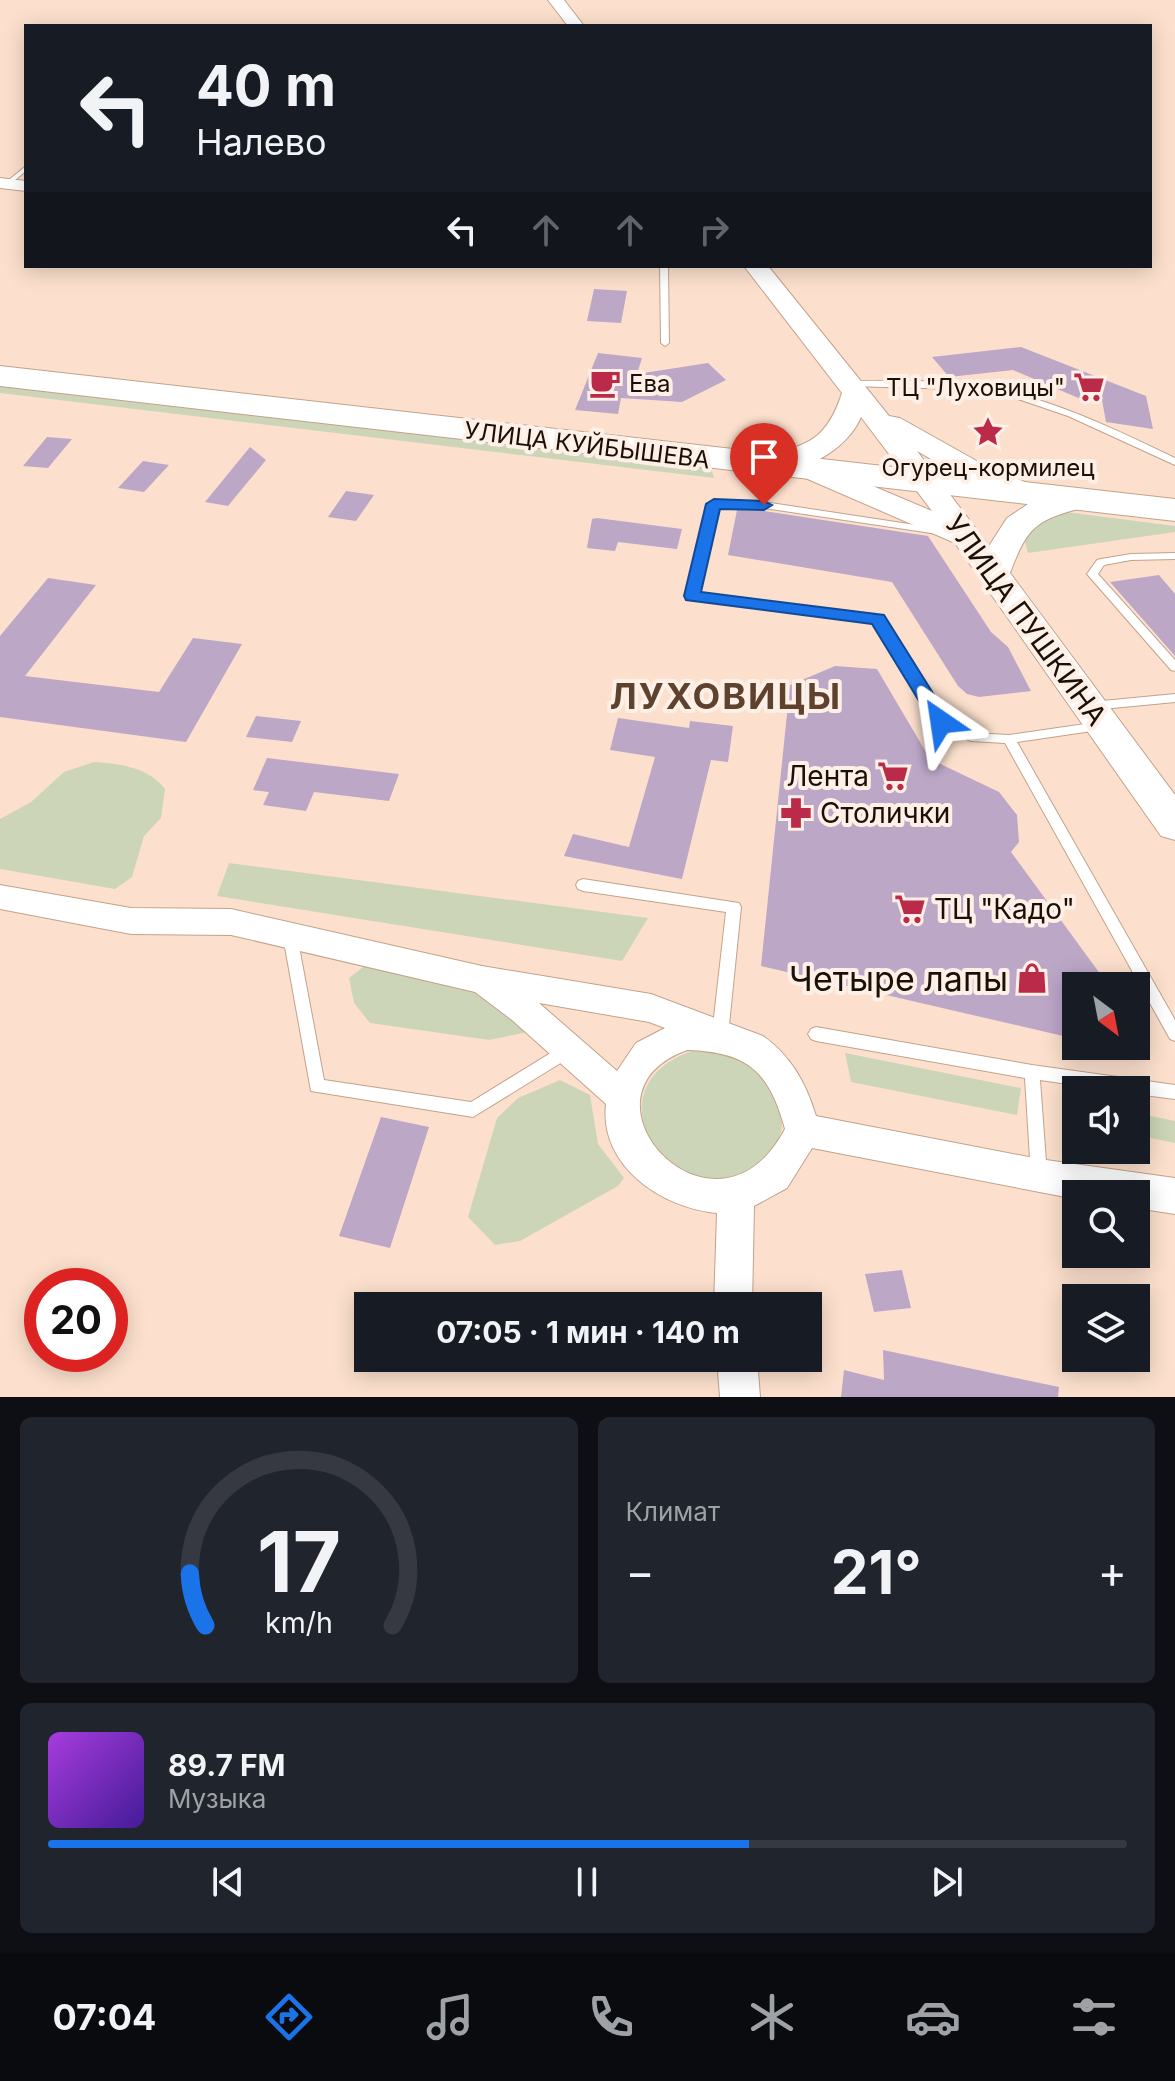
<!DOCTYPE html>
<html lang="ru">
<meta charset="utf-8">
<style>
:root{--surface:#171b24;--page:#20242c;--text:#f1f3f6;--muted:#9ea1a6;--line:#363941;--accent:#1a73e8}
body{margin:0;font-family:Inter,sans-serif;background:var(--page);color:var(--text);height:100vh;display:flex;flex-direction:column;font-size:30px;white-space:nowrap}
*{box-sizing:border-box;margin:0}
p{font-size:26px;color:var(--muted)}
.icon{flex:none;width:44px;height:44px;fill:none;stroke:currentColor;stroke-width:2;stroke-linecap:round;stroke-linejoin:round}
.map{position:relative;height:1397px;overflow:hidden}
.drawer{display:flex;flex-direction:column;gap:20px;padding:20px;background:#0d0f14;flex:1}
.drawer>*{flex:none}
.top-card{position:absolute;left:24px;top:24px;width:1128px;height:244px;border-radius:0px;box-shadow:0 4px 20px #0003;background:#171b24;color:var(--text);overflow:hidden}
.needle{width:52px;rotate:148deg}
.buttons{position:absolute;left:1062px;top:972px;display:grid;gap:16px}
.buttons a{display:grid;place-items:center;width:88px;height:88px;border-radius:0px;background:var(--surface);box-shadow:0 4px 20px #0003;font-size:40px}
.speed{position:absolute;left:24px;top:1268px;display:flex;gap:16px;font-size:40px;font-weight:700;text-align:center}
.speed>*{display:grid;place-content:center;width:104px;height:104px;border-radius:50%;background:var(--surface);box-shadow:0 4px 20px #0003;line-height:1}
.speed .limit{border:12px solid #d22;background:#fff;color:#111}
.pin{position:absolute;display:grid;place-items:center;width:68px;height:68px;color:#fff;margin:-82px -34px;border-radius:50% 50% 50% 0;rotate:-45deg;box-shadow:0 0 8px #0007}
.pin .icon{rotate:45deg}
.me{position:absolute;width:88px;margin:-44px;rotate:328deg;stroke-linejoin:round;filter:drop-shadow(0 0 6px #0008)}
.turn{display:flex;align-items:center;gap:28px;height:168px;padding:0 40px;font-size:36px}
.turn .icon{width:104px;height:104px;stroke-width:2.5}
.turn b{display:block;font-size:56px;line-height:68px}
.lanes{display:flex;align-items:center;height:76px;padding:0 40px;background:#0003;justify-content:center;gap:40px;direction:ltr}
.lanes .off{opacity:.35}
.big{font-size:60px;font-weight:700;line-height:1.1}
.drawer .tile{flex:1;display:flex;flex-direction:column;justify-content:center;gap:12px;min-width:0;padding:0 28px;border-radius:12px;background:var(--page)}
.drawer .dial{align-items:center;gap:0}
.dial svg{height:208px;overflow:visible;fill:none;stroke:var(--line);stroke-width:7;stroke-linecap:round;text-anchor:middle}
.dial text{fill:var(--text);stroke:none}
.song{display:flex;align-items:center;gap:24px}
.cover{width:96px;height:96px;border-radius:12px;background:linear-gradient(135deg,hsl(280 70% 55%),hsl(260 70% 35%))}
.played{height:8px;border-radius:4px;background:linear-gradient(90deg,var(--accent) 65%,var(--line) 65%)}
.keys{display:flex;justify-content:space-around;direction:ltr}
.heat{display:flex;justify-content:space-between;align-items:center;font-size:44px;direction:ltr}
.drawer .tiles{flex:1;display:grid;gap:20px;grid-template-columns:1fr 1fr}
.tile:last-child{grid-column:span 2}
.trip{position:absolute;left:354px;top:1292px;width:468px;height:80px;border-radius:0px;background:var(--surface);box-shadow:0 4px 20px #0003;font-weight:700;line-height:80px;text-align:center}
.menu{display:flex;height:128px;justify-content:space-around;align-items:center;background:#090b0e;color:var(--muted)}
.menu .icon{width:56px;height:56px}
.menu .current{color:var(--accent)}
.menu b{font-size:36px;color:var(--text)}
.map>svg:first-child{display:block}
.green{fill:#cdd5b8}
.building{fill:#bca7c7}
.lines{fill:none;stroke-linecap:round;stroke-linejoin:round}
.service-casing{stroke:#c2a28b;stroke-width:2}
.minor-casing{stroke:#c2a28b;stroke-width:2}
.secondary-casing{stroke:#c2a28b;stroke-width:2}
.trunk-casing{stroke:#c2a28b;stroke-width:2}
.service{fill:#fff;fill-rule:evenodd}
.minor{fill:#fff;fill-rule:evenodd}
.secondary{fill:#fff;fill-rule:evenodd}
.trunk{fill:#fff;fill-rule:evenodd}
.route{fill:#1a73e8;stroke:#114b97;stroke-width:2}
.labels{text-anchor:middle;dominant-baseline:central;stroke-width:8;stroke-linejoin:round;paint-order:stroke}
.far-poi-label{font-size:24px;fill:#1b1007;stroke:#fef0e7;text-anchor:start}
.far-street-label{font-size:24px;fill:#1b1007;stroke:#fef0e7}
.street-label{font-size:28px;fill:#1b1007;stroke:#fef0e7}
.poi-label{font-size:28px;fill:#1b1007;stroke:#fef0e7;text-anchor:start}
.near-poi-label{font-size:34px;fill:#1b1007;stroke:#fef0e7;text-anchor:end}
.district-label{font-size:36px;font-weight:bold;letter-spacing:2px;fill:#5e422e;stroke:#fef0e7}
</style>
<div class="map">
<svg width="1175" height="1397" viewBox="0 0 1175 1397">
<rect width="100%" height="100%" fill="#fce0cd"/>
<path class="green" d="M0,384l711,84 3,10 -714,-85z
M1066,512l109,14v6l-147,21 -5,-19 19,-16z
M94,762c27,2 54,5 71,27l-4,29 -17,18 -12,41 -17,12 -115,-20v-50l31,-17 33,-30z
M229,863l419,55 -26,43 -405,-65z
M367,964l109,26 52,42 -39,8 -119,-17 -16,-20 -5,-25z
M699,1049c18,1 37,3 52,14 28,20 45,69 15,95 -88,76 -191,-75 -67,-109z
M845,1053l176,35 -4,27 -166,-33z
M560,1080l30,15 8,49 26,34 -6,8 -98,55 -25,4 -27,-28 29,-99 21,-20z
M1136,1113l39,8v22l-39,-8z"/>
<path class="building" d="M594,289l33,2 -6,32 -34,-2z
M1021,347l125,49 7,33 -47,-7 -6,-33 -17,11 -70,-30 -64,7 -17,-20z
M598,353l44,5 -5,16 71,-11 18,17 -44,22 -61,-4 -3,16 -43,-4z
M47,437l25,2 -24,29 -25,-2z
M250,447l16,13 -38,46 -23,-4z
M143,461l26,4 -25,27 -26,-4z
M346,491l28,4 -18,26 -28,-4z
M737,510l27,1 164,25 63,96 17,15 23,44 -52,6 -12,-3 -9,-8 -66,-104 -164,-27z
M597,518l85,11 -5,20 -59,-7 -3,9 -28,-3 5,-29z
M1159,575l16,19v62l-65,-74z
M48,578l48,7 -71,91 134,16 34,-54 49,6 -56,98 -186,-25v-81z
M835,666l42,3 53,90 69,33 18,23 2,27 -8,10 98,134h-33v53l-315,-73 29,-281z
M256,716l45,5 -9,21 -46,-5z
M618,718l71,10 1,-7 43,5 -5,36 -17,-2 -29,119 -118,-23 9,-22 56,13 26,-90 -45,-7z
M267,758l132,16 -10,27 -75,-9 -8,19 -43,-6 6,-13 -16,-2z
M381,1117l48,10 -39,121 -51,-12z
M902,1270l9,38 -37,4 -9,-38z
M883,1350l176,37 -1,10h-217l3,-27 40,10z"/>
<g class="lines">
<defs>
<path id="service" d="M26,166v5l-17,14h-4v-2z
M660,266h8l1,77 -4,3 -4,-3z
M850,381c47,0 95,-2 141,7 65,12 125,42 184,70v7l-107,-49 -53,-18 -54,-9 -114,-3v-4z
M714,501l50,1 178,27 1,2 -5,3 -174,-26 -46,-1 -20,86 184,23 63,103 28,14 36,2 90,-13 4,1 2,3 -2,3 -4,1 -82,12 158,278v21l-5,-2 -165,-296 -34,-2 -34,-16 -63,-103 -186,-24 -1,-2 22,-92z
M1175,553v6l-44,1 -27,5 -6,9 77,86v11l-4,-1 -84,-96 10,-14 4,-1 30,-5z
M1175,694v8l-83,8 -6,-4 6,-4z
M583,879l156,24 2,4 -13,128 -3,5 -5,2 -5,-2 -3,-5 14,-123 -143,-21 -5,-2 -2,-4 2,-4z
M290,930l5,2 2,4 27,144 147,22 91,-56 5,-2 5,2 3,5 -3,5 -99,61 -162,-26 -28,-155 2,-4z
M816,1027l216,38 143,20v14l-39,-5v-4h-27l-69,-10 7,95 -2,6 -6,2 -6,-2 -2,-6 -6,-97 -209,-37 -5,-2 -3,-5 3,-5z"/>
<path id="minor" d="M0,178l26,3v10l-26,-3z
M0,885l131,23 100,1 251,57 169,28 112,42c28,20 43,47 53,80l223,43 136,19v36l-39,-6v-14h-60v5l-264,-51 -25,40 -33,18 -2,100h-38l3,-93c-55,-5 -118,-47 -111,-109l-94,-84 -37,-28 -244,-57 -100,-1 -131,-25zM539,1003l110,19 16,6 -29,15 -19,28zM687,1050c61,2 82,21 98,79 -70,132 -222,-34 -98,-79z
M717,1358h40l3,39h-40z"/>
<path id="secondary" d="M548,0h16l20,26h-16z
M744,266h24l121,150 11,2 82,46 57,24 4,6 -4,6 32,-7 11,3 4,6 -4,6c-47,12 -55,20 -72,65l165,222v45l-14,-4 -206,-293 -152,-66 -5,-6 5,-6h20l109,46 -71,-94c-14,33 -60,60 -96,51l-5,-6 5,-6c44,-11 62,-17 77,-63zM917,451c28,16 83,52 114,51l-24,16 -18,28z"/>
<path id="trunk" d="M0,366l1175,133v22l-1175,-135z"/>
</defs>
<use href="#service" class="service-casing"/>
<use href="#minor" class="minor-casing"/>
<use href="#secondary" class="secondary-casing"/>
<use href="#trunk" class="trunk-casing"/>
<use href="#service" class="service"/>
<use href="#minor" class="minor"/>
<use href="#secondary" class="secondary"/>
<use href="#trunk" class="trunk"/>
</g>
<path class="route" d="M714,499l50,2 8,4 -8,5 -44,-1 -19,83 183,23 67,107 -3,5h-13l-63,-103 -186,-24 -2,-4 22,-92z"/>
<defs>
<symbol id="cafe-bare" viewBox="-9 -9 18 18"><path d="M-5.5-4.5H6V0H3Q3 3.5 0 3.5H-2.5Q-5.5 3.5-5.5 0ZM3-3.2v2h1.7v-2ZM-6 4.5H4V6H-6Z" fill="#bb2a48" stroke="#fef0e7" stroke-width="2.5" paint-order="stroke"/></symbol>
<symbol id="supermarket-bare" viewBox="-9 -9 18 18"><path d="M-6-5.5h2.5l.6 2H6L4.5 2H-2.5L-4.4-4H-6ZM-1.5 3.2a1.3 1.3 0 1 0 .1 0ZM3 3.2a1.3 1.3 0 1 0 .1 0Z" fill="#bb2a48" stroke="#fef0e7" stroke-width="2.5" paint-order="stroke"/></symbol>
<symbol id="sight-bare" viewBox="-9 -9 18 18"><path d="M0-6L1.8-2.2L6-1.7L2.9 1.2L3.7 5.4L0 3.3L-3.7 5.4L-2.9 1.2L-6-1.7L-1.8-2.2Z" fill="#bb2a48" stroke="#fef0e7" stroke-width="2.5" paint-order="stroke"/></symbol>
<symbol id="pharmacy-bare" viewBox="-9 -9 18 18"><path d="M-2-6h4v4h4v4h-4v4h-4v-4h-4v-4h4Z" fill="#bb2a48" stroke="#fef0e7" stroke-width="2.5" paint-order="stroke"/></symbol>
<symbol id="shop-bare" viewBox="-9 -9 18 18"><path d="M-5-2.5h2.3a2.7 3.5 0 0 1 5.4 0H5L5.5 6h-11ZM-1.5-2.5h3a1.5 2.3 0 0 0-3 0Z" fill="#bb2a48" stroke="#fef0e7" stroke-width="2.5" paint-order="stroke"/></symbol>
</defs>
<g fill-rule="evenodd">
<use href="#cafe-bare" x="583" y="361" width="44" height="44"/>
<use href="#supermarket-bare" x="1067" y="365" width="44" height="44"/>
<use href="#sight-bare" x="966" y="410" width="44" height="44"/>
<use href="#supermarket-bare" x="871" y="754" width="44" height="44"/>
<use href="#pharmacy-bare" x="774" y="791" width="44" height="44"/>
<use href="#supermarket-bare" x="888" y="887" width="44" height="44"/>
<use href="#shop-bare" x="1010" y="956" width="44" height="44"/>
</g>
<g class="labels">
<g class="far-poi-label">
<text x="629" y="383">Ева</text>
<text x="1065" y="387" text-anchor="end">ТЦ "Луховицы"</text>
<text x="988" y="467" text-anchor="middle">Огурец-кормилец</text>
</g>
<g class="far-street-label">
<text transform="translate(587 445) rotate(7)">УЛИЦА КУЙБЫШЕВА</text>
</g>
<g class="street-label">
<text transform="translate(1026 620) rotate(54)">УЛИЦА ПУШКИНА</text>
</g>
<g class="poi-label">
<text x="869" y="776" text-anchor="end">Лента</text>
<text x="820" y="813">Столички</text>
<text x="934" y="909">ТЦ "Кадо"</text>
</g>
<g class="near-poi-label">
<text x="1008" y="978">Четыре лапы</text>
</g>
<g class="district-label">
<text x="726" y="696">ЛУХОВИЦЫ</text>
</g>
</g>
</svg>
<div class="buttons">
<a><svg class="needle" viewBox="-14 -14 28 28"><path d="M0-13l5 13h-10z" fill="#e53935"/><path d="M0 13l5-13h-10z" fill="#9ea1a6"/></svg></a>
<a><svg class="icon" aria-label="sound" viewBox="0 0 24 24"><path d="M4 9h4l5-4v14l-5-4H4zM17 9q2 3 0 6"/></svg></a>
<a><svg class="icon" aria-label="search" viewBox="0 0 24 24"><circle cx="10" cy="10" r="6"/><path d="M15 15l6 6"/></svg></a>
<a><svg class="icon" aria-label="layers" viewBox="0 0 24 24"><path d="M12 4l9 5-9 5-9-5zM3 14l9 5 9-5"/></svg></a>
</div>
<div class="speed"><div class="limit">20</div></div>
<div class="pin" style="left:764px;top:505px;background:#d93025"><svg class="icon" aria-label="arrive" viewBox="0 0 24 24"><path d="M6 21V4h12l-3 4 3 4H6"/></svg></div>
<svg class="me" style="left:941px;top:722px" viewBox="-20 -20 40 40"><path d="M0-17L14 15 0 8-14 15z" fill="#1a73e8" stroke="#fff" stroke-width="4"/></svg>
<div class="trip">07:05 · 1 мин · 140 m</div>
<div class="top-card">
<div class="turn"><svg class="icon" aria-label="left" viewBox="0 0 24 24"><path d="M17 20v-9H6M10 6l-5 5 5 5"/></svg><div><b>40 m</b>Налево</div></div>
<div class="lanes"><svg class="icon" aria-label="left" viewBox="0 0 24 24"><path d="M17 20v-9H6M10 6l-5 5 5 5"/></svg><svg class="icon off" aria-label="ahead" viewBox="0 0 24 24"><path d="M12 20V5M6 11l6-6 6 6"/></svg><svg class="icon off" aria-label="ahead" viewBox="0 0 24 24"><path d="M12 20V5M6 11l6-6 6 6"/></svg><svg class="icon off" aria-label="right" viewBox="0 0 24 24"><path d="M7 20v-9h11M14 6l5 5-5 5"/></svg></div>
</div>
</div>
<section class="drawer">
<div class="tiles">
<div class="tile dial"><svg viewBox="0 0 100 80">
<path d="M14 69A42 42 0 1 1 86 69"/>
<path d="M14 69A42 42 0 0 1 8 49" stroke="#1a73e8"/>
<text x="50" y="56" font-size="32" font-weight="700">17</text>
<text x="50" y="72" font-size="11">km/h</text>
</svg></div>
<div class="tile"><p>Климат</p>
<div class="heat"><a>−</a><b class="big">21°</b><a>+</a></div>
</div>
<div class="tile">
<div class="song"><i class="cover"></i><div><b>89.7 FM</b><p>Музыка</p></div></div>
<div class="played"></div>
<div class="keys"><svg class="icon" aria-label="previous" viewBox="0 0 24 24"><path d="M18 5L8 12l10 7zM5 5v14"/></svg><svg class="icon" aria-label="pause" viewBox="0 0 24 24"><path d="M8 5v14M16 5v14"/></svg><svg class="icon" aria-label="next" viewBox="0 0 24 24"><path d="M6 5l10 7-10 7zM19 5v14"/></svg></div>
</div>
</div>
</section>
<nav class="menu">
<b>07:04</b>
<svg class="icon current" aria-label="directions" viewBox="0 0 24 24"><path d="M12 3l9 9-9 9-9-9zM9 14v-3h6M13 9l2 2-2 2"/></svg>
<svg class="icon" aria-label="music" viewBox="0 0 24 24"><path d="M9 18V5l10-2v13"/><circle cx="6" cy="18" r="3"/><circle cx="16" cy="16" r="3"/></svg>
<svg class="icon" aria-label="phone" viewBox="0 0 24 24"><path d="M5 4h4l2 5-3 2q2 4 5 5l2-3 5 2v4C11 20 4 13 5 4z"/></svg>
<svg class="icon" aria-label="climate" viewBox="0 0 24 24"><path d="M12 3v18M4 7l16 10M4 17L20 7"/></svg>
<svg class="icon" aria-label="car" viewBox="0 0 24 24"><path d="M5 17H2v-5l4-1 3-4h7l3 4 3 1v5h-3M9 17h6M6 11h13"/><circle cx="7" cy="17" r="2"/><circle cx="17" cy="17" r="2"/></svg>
<svg class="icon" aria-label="filters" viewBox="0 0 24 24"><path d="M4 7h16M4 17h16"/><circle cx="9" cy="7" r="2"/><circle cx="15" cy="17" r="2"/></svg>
</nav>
